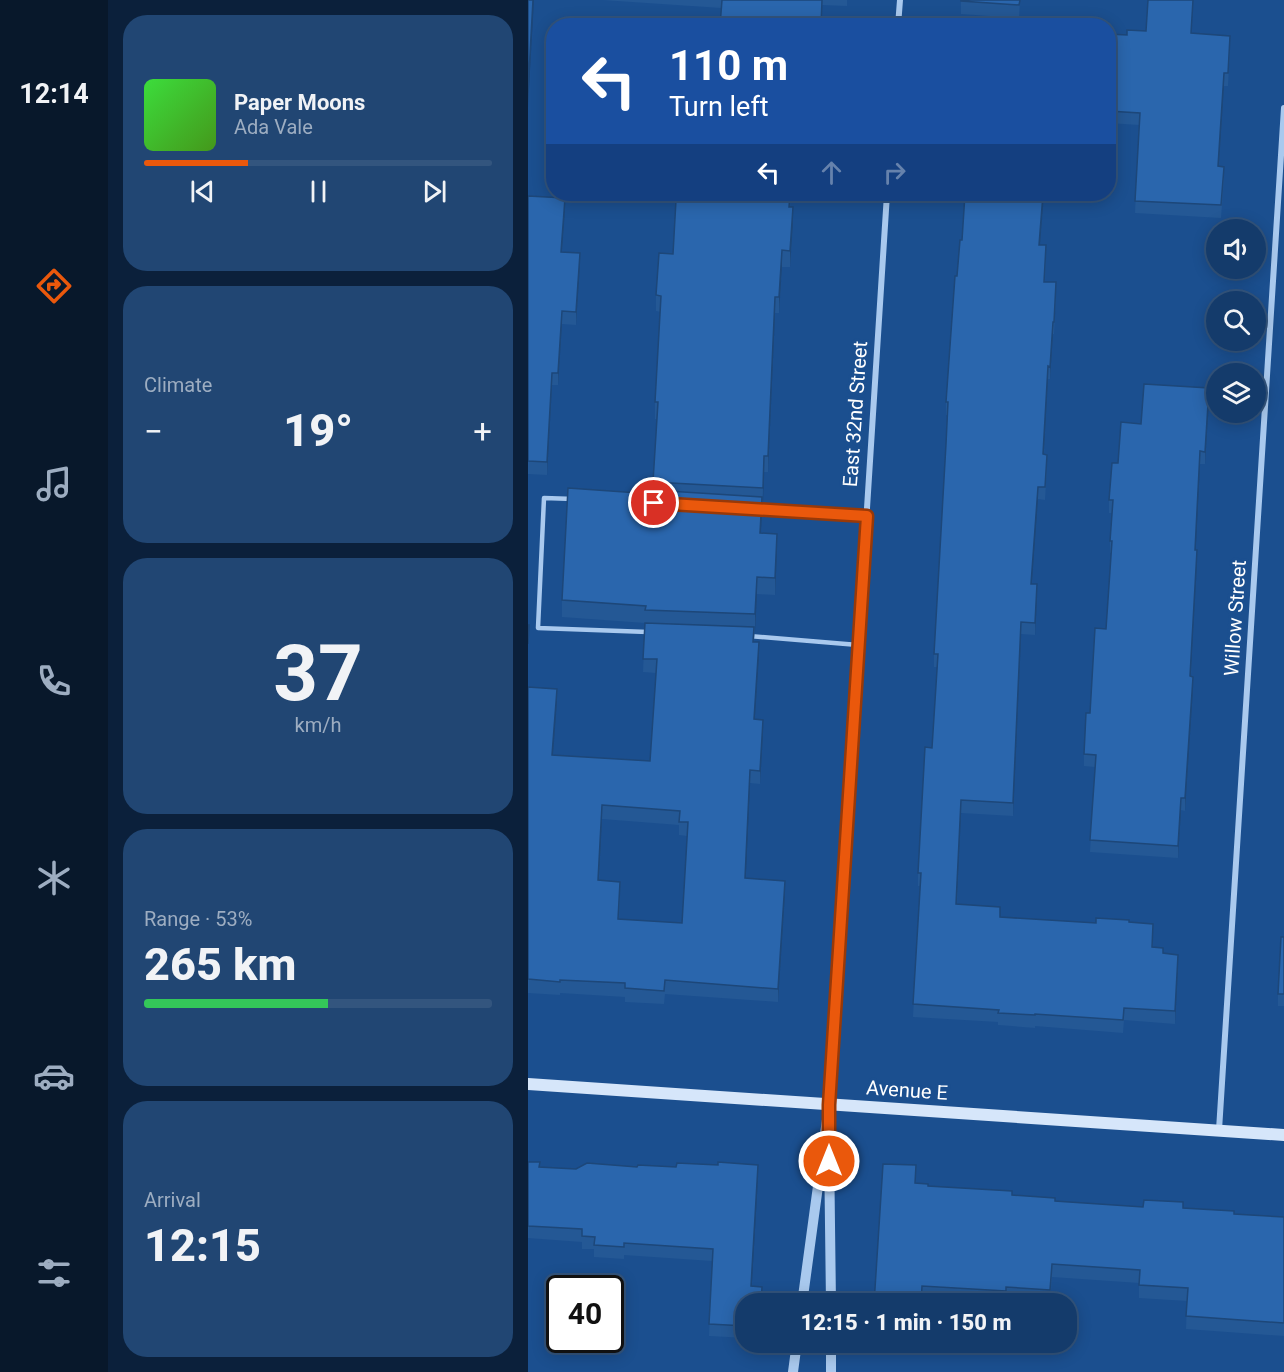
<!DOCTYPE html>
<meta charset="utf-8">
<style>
:root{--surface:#143b6b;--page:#214673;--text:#f1f3f6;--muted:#9dadc1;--line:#33557e;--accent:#ea580c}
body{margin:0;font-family:Roboto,sans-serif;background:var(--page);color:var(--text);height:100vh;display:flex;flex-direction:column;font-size:22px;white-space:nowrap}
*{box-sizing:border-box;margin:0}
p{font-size:20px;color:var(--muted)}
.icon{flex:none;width:33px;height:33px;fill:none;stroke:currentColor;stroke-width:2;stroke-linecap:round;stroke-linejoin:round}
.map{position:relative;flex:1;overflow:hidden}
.sheet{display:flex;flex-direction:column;gap:15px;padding:15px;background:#0b203b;width:420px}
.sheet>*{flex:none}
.banner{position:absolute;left:18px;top:18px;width:570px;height:183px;border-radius:24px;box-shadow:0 3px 15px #0003,0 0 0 2px var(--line);background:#1a4fa0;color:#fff;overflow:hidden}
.buttons{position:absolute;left:678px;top:219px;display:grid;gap:12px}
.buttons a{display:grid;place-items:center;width:60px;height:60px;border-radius:50%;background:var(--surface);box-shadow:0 3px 15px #0003,0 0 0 2px var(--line);font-size:30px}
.speed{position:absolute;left:18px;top:1275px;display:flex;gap:12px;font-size:30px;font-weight:700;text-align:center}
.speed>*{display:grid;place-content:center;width:78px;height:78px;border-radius:50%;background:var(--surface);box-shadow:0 3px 15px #0003,0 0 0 2px var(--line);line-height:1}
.speed .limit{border:3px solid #111;border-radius:9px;background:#fff;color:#111}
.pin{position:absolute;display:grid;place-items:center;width:51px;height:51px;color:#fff;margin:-26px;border:3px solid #fff;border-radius:50%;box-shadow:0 2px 6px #0007}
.me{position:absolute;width:66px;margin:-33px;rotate:0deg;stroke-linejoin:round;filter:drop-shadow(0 0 4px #0008)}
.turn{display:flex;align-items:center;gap:21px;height:126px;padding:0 24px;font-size:27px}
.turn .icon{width:78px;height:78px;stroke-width:2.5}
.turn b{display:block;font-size:42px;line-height:51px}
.lanes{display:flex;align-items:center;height:57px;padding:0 24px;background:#0003;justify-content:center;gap:30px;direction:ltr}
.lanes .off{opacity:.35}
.big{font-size:45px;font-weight:800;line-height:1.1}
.sheet .card{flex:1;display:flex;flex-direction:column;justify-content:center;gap:9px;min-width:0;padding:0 21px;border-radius:24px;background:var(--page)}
.sheet .dial{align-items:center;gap:0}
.dial b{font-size:78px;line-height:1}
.song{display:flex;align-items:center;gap:18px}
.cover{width:72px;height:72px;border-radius:9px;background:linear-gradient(135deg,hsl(120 70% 55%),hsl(100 70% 35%))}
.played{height:6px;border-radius:3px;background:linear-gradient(90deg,var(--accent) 30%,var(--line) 30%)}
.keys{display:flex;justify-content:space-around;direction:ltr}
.heat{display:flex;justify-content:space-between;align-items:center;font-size:33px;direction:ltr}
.charge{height:9px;border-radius:4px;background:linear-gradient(90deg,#34c759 53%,var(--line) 0)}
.trip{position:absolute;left:207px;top:1293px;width:342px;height:60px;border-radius:24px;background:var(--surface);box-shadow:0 3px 15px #0003,0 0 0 2px var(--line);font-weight:800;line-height:60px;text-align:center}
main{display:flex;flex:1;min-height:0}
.dock{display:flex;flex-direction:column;width:108px;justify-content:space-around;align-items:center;background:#08182b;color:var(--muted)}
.dock .icon{width:42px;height:42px}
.dock .selected{color:var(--accent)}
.dock b{font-size:27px;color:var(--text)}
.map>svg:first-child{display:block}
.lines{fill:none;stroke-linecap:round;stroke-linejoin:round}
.service{stroke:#a9c9ee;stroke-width:4.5}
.minor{stroke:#a9c9ee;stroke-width:6}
.tertiary{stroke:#a9c9ee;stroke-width:10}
.secondary{stroke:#d6e6fa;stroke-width:12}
.wall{fill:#245895;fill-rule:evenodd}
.shaded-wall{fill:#1d4779}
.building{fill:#2a66ad;stroke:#1d4779;stroke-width:1.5;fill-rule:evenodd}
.route-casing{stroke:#983908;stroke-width:15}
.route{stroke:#ea580c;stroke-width:10}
.labels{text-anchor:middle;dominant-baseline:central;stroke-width:6;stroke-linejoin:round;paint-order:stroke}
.street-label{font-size:20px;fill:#fff;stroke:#1b4f8f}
</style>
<main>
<nav class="dock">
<b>12:14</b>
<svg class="icon selected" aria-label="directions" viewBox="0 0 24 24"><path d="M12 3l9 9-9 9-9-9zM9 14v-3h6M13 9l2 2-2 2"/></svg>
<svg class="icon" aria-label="music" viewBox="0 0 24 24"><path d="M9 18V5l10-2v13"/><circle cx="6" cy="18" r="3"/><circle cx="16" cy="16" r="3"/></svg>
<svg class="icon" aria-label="phone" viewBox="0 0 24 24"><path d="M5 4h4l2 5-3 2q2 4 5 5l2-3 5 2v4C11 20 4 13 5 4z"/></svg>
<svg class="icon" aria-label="climate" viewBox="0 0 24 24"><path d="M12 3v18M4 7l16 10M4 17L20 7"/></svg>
<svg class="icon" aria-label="car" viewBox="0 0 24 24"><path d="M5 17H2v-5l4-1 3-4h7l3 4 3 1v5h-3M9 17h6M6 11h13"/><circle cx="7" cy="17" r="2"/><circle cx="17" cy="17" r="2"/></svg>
<svg class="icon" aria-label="filters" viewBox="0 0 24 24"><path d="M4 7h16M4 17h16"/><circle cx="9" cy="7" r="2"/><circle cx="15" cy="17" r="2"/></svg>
</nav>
<section class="sheet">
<div class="card">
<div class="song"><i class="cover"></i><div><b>Paper Moons</b><p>Ada Vale</p></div></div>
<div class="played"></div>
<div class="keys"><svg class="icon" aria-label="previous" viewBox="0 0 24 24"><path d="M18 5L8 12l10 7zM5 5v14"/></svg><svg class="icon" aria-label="pause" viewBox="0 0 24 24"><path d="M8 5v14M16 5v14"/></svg><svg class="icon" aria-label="next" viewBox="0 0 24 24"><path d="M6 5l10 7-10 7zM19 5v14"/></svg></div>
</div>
<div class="card"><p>Climate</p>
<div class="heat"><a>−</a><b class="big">19°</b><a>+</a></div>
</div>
<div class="card dial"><b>37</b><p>km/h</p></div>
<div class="card"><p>Range · 53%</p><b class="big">265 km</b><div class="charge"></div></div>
<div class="card"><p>Arrival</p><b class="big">12:15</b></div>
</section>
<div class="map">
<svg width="756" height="1372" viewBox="0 0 756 1372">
<rect width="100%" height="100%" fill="#1b4f8f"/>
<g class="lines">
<path class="service" d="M46,499l-30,-1 -6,130 110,4
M231,509l108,7
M221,636l109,9"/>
<path class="minor" d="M370,26l2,-26
M301,1105l58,-911
M691,1130l65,-1022"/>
<path class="tertiary" d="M301,1145l2,159
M274,1304l27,-199
M265,1372l4,-30
M303,1372v-30"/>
<path class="secondary" d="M0,1084l756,51"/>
</g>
<path class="wall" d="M74,0h245v6l-24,-1 -102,3z
M492,0l-1,18 -58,-4v-13z
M618,31l46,2 38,15 -2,38h-4l-5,80 5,13 -3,39 -86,-5 4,-88 -31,-2v-89l19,1z
M158,194h105l-1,13 3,17 -3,43h-8l-3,46h-4l-7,159h-4l-2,33 -1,28 16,18 -2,44 -18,-1 -3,48 5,14 -4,63 8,14 -3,51 -10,-1 -5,95 40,16 -7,108 -113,-8 -1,10 -39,-2v-5l-65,-4v2l-32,-2v-306l29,15 -4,53 97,6 6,-88 -13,-1 2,-49 -83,-6v-17l90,-106 5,-75h-2v-17l6,-90 -5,-1v-16l17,-41 12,-53zM74,819l77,6v10l8,1 -5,87 -63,-4 1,-24 -21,-15z
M437,194h79l-4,51 6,13 -1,24 11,13 -2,39h-1l-3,45h-2l-4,75 3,13 -2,33 -7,-1 -6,85 5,13 -2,38 -14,-1 -8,182 -52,-3 -4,91 43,13 96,6 33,-1 24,14v11l10,6 15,14 -3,57 -51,-4 -1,13 -88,-7v2l-37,-3v-3l-85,-5 7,-131h-2v-13l14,-125 5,-81h-3v-13l12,-210 1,-29h-1v-13l11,-126 5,-36z
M0,196l37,15 -3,41 18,13 -4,60 -14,-1 -4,61h-6l-5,90 -19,-1z
M681,401l-4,63h-5l-5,86 2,12 -6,114 2,13 -8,122 -4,-1 -3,48 -88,-6 5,-85 -11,-1v-12l22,-125 6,-76h-2v-12l2,-28h-3v-13l9,-37 23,-39z
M756,937v69h-6v-12z
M0,1162l12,5 218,10 -7,109 -5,18v34l-37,-2 3,-75 -88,-6v4l-30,-2v-8h-12v-7l-54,-4z
M388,1183l12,3 84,9 43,6 88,6 40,1 51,6 50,3v119l-98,-7 1,-28 -48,-3v-15l-87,-6 -2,26 -44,-3v4h-11l-73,-5 -48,5z"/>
<path class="shaded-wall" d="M5,0h1l-6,107v-16z
M696,73v13l-6,93v-13z
M515,194h1l-5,64v-13z
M37,198v13l-4,53v-12z
M265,207v17l-3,43v-16z
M254,250v17l-3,46v-16z
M52,253v12l-4,60v-13z
M247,297v16l-7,159v-16z
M34,311v13l-4,61v-12z
M525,322v12l-3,45v-12z
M520,366v13l-5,88v-13z
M24,373v12l-5,90v-13z
M681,388v13l-4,63v-12z
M672,451v13l-5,98v-12z
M236,456v16l-1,33v-17z
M510,487v12l-7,97v-12z
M234,497v17l-2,36v-17z
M249,534v17l-2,44v-17z
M669,550v12l-7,127v-13z
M229,577v17l-2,38v-18z
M509,584v13l-2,38v-12z
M493,622v12l-8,182v-13z
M231,642v14l-5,77v-14z
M665,677v12l-8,122v-13z
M29,689v13l-5,66v-13z
M235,720v13l-3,51v-13z
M222,770v13l-5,109v-14z
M653,798v12l-3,48v-12z
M433,800v13l-5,104v-13z
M74,805v14l-4,75v-14z
M257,881v13l-7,108v-13z
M650,955v12l-3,57v-13z
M230,1165v12l-7,121v-12z"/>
<path class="building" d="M0,0h5l-5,91z
M194,0h100l-1,26h-101z
M433,0h59l-1,5 -58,-4z
M620,0h45l-2,33 39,3 -2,37h-4l-6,93 6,1 -3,38 -86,-4 5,-88 -32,-2v-77l19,1v-5l19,1z
M158,194h104l-1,13h4l-3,44 -8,-1 -3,47h-4l-7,159h-4l-1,32 -110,-6 5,-80h-3l6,-106 -5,-1 3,-42 14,1 3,-54 9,1z
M437,194h78l-4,51h7l-2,37h12l-2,40h-1l-3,45 -2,-1 -5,88 4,1 -2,32h-7l-7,97h6l-2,39 -14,-1 -8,181 -52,-3 -5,104 44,3v10l96,6v-5l33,2v2l24,2 -1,23 11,1v5l15,2 -3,56 -51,-3 -1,12 -88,-6v1l-37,-2 1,-3 -86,-6 8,-131h-3l7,-126 7,1 6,-94h-4l12,-210 2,-42h-2l9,-126h2l3,-36h2z
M0,196l37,2 -4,54 19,1 -4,59 -14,-1 -4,62h-6l-5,89 -19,-1z
M616,384l65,4 -4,64 -5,-1 -5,99h2l-7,126 3,1 -8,121h-4l-3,48 -88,-6 6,-85 -12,-1 2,-41h4l5,-85 11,1 6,-88h-2l3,-41h-4l3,-37h6l3,-41 20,2z
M40,488l84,6v-4l110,7 -2,36 17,1 -2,44 -18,-1 -2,37 -110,-4 1,-4 -84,-6z
M117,623l109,4 -1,15h6l-5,77 9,1 -3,51 -10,-1 -5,108 40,3 -7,108 -113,-9 -1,11 -39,-3v-5l-65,-3v2l-32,-3v-292l29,2 -5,66 98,6 7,-102h-14zM74,805l78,6 -1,11h9l-6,101 -64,-4 2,-37 -22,-2z
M0,625h1l-1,19z
M753,937h3v57h-6z
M0,1162h12l-1,5 37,2 11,-6 50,4 1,-2 38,2 1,-4 41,2v-3l40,3 -7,121 11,1 -1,17h-15v22l-37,-2 4,-75 -89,-6v4l-30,-2 1,-8 -13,-1v-7l-54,-3z
M355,1164l33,1 -1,18 13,1v2l84,5v4l43,3v3l88,6 1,-7 39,2v6l51,3v3l50,3v106l-98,-7 2,-28 -49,-3 1,-15 -88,-6 -2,26 -44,-3v4l-84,-5 -1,18h-47z"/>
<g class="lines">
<defs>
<path id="route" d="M126,503l213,13 -38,589v56"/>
</defs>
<use href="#route" class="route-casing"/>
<use href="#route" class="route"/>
</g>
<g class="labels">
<g class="street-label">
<text transform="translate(327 414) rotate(-86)">East 32nd Street</text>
<text transform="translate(707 618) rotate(-86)">Willow Street</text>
<text transform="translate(379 1090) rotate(4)">Avenue E</text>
</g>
</g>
</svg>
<div class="buttons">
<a><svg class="icon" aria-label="sound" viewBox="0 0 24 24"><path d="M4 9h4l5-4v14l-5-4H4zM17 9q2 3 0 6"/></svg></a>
<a><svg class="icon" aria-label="search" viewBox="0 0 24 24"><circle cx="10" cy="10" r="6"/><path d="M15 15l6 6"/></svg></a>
<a><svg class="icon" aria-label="layers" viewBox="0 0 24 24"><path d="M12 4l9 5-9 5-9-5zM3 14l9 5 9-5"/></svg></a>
</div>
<div class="speed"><div class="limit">40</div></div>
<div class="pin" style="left:126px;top:503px;background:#d93025"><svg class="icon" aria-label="arrive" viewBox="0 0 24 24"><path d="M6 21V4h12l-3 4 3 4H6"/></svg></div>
<svg class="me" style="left:301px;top:1161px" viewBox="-20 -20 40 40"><circle r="17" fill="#ea580c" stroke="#fff" stroke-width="3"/><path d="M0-11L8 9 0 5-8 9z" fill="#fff"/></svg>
<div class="trip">12:15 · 1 min · 150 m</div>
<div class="banner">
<div class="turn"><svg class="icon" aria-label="left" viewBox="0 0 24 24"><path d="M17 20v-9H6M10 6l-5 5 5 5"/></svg><div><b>110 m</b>Turn left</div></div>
<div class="lanes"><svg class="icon" aria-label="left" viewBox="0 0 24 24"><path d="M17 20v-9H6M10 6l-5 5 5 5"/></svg><svg class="icon off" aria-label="ahead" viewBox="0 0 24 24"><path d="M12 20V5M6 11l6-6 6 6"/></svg><svg class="icon off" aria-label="right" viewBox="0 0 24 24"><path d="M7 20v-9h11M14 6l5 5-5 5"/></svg></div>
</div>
</div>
</main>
